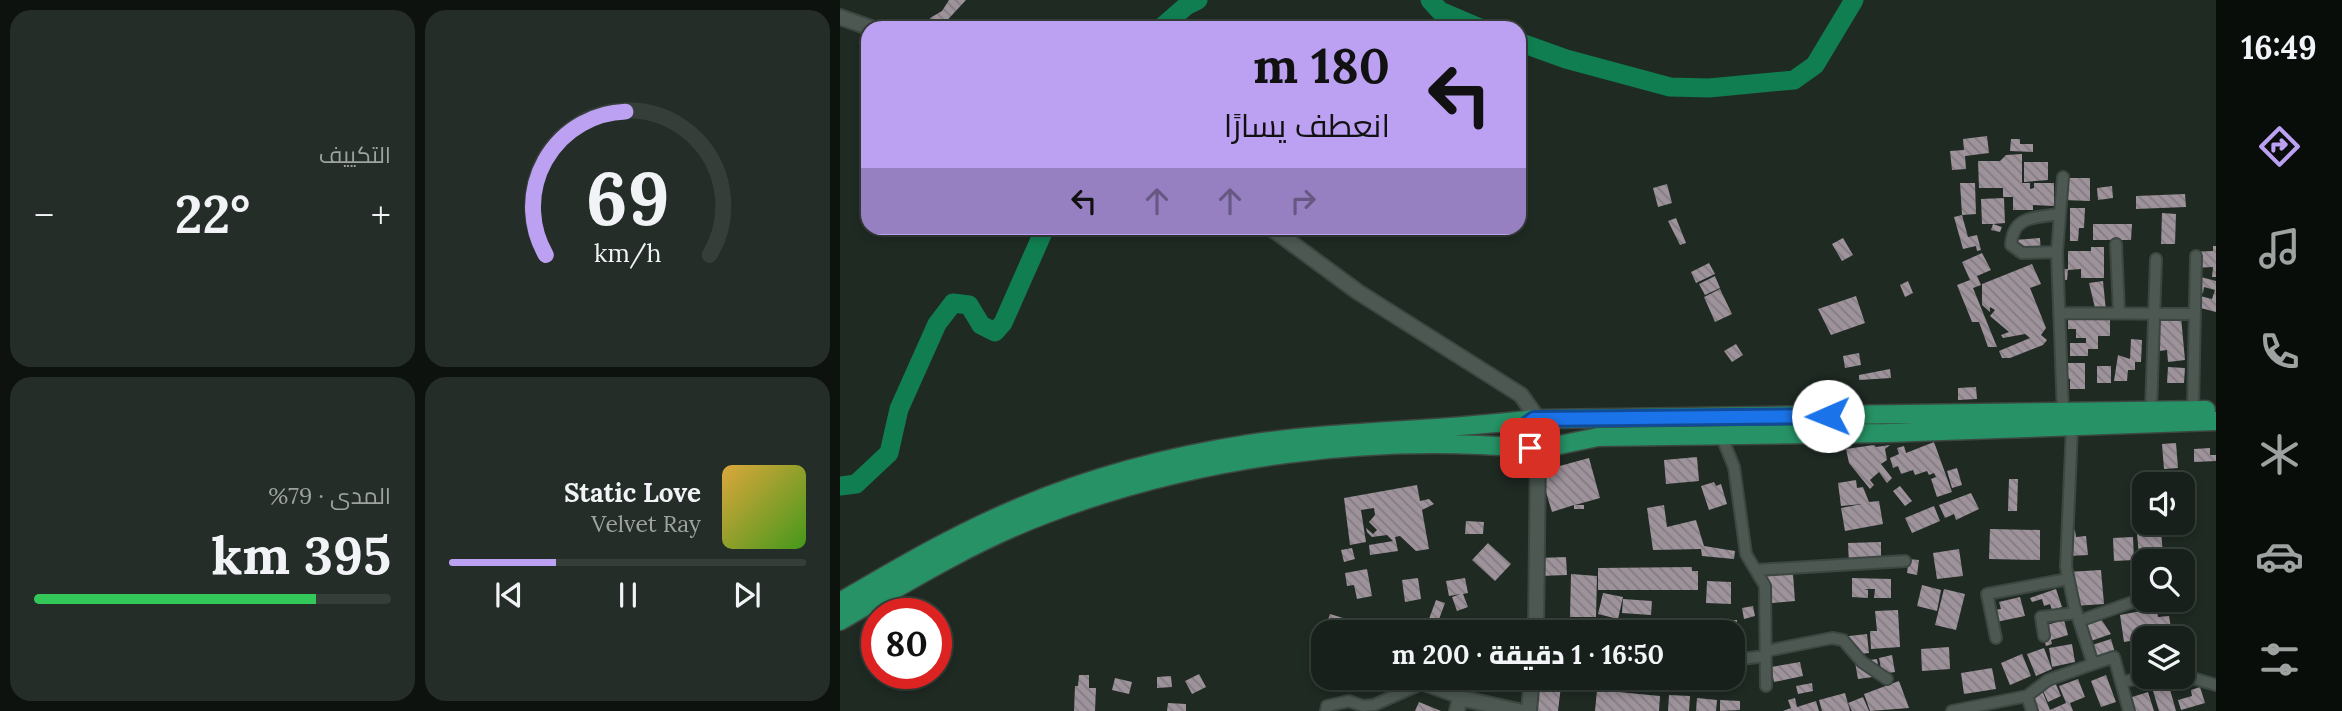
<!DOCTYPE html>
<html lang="ar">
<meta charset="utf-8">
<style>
:root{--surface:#17201a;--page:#242d27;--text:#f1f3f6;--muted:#9ea3a2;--line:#363e39;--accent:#bca0f2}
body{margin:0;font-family:Lora,Cairo,serif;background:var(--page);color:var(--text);direction:rtl;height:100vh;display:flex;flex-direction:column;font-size:26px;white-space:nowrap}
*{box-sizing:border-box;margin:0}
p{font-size:23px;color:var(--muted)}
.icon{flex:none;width:38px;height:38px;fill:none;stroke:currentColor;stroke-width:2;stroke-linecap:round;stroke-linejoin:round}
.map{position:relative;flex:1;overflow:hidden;direction:ltr}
.panel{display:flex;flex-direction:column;gap:10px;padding:10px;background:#0d120e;width:840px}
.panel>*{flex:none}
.top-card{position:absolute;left:21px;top:21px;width:665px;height:214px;border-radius:21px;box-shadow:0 4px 10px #0003,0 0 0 2px var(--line);direction:rtl;background:#bca0f2;color:#111;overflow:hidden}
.tools{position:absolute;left:1292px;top:472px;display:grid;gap:14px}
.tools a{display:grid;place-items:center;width:63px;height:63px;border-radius:14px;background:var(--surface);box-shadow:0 4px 10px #0003,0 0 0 2px var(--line);font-size:35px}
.speed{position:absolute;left:21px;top:598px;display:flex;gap:14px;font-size:35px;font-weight:700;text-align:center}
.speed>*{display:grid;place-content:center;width:91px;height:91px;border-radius:50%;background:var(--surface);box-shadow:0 4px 10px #0003,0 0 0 2px var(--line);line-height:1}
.speed .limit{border:10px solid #d22;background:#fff;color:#111}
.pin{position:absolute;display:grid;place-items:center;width:60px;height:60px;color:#fff;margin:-30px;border-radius:14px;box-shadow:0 4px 10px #0006}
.me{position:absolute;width:77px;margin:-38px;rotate:269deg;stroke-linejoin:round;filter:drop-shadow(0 0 5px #0008)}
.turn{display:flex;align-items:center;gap:24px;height:147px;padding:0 21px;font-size:32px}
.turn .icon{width:91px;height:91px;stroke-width:2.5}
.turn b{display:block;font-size:49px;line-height:60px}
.lanes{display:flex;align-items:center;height:66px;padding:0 21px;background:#0003;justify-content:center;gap:35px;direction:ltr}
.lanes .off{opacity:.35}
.big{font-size:52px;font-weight:800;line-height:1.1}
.panel .widget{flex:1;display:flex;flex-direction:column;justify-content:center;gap:10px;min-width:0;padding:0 24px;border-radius:21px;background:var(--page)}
.panel .dial{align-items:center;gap:0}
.dial svg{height:182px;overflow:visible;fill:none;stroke:var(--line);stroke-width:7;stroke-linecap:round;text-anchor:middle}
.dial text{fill:var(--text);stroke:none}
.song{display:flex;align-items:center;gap:21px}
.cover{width:84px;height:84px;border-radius:10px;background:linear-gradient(135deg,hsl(40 70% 55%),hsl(100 70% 35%))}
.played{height:7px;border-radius:4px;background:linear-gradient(90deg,var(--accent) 30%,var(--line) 30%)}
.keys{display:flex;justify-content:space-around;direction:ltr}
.heat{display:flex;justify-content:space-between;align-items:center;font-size:38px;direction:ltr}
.charge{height:10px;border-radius:5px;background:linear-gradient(90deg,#34c759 79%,var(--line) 0)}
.panel .tiles{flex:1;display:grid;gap:10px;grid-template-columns:repeat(2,1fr)}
.trip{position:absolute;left:471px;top:620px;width:434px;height:70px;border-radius:21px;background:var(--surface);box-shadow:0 4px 10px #0003,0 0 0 2px var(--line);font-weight:800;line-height:70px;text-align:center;direction:rtl}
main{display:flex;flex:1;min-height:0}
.menu{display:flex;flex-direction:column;width:126px;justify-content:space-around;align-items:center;background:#090d0a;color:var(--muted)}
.menu .icon{width:49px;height:49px}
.menu .current{color:var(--accent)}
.menu b{font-size:32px;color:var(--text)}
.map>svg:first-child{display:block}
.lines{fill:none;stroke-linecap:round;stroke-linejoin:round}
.river{stroke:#107e51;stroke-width:19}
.building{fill:url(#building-back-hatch)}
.minor-casing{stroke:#3d4742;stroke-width:14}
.tertiary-casing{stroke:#3d4742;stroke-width:18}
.trunk-casing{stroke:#3d4742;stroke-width:21}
.minor{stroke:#4c5851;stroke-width:10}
.tertiary{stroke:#4c5851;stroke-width:14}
.trunk{stroke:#269265;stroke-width:18}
.route-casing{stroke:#114b97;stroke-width:18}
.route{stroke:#1a73e8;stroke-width:12}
</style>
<main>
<nav class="menu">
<b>16:49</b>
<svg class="icon current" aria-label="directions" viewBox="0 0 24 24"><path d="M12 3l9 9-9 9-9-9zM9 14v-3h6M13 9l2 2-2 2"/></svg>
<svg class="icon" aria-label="music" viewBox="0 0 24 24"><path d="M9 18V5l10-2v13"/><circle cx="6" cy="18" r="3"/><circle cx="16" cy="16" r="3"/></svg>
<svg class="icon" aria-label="phone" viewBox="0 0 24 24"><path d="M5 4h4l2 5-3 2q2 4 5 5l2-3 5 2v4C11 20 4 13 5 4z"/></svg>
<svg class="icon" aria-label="climate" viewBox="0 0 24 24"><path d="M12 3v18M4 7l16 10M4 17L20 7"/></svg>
<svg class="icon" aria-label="car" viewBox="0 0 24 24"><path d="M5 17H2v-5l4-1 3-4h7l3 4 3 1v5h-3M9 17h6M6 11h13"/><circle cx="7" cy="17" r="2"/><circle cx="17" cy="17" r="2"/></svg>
<svg class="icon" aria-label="filters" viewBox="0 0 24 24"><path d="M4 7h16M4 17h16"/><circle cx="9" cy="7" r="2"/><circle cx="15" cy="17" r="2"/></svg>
</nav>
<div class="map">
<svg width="1376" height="711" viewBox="0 0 1376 711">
<defs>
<pattern id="building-back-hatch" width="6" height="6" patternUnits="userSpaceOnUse" patternTransform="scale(1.75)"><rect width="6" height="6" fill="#9e929b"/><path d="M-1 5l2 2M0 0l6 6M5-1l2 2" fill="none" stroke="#837c82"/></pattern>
</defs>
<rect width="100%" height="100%" fill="#1f2a23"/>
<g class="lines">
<path class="river" d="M590,0l10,11 40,17
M321,28l25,-22 12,-6
M679,42l47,17 104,28 39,1 85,-8 21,-15 39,-65
M0,486l16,-2 33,-31 10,-44 38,-85 16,-21 16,2 12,20 14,7 8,-9 42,-95"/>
</g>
<path class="building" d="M109,0h17l-26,28h-5l-5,-10 12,-7z
M1147,136l2,17 -24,3 1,13 -14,1 -2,-19 14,-1 -1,-11z
M1171,139h9v5h13v8l-23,-1z
M1182,154v29h8v6l4,-1v-5h20v23l-21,-1v5h-20v-13h-10v-9h-24l-1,-27h22l6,-6z
M1184,162h24v18l-24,2z
M1223,178h27v23l-27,-1z
M1120,183h15l1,31 -14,1 6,22 9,-2 4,15 -4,1 -1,-5 -13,3 -9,-32 8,-2z
M827,184l5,19 -14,4 -5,-19z
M1272,186l1,12 -15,2 -1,-12z
M1345,194l1,13 -50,2v-13z
M1164,198l1,25 -12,1 9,3 -2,5 -9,-2 2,-6h-11l-1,-25z
M1230,208h15l-1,20h-5l-1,13h-8z
M1322,213l14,1 -1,30h-14z
M836,218l10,25 -6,2 -12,-24z
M1253,224h39l-1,16h-38z
M1003,238l10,17 -11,6 -10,-17z
M1200,238l1,17 -26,2 -1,-17z
M1373,246h3v31h-4l1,-10 -22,1 -1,-16 23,-1z
M1251,247h13v31h-23v-9l-13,1 -1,10h-11l1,-11h11v-18h23z
M1142,253l9,17 -14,6 4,9 -8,3 24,59h-9l-9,-25h-7l-15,-37 13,-5 -8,-18z
M869,263l6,11 -19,9 -5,-11z
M1192,264l9,20 -11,4 16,40 -5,7 6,5 -4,5 -33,13h-8l-3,-7 31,-13 -5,-4 -22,4 -2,-3 8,-3 -19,-16 5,-6 -5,-3v5l-8,-7v-21z
M875,276l5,12 -15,7 -6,-11z
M1357,276l19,5v31l-23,-6 3,-11 16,4 3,-9 -11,-3 -1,6 -10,-3z
M1068,281l5,12 -8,4 -5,-12z
M1263,281l3,30 -10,1 -7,-29z
M880,289l12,25 -17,8 -11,-25z
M1016,296l9,27 -34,12 -13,-26z
M1341,317l4,43 -17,2 -1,-12 -16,2 -3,-32z
M1270,318v18h-12v13h-10v7h-18v-13h16v-5h-10v-9h-8v-10z
M1291,339l11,1 -1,22h-6v8h-7l-1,11h-13l4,-26 12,4z
M896,344l7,11 -11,7 -8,-11z
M1019,353l2,12 -16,3 -2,-12z
M1220,363h25v26h-15v-10h-9z
M1257,366h14v17h-14z
M1328,367l17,1 -1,15h-17z
M1050,369l1,9 -32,2v-5z
M1136,387l1,12 -19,1v-12z
M1094,442l18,50 -15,5 -6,-18 5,-2 -2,-4 -5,2 -2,-4 -12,4 -2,-5 -12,4 -3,-8 -5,2 -3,-10 9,-4 -2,-6 7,-2 2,7z
M1336,443l2,25 -14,1 -2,-25z
M1034,445l2,2 14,-2 -5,4 2,11 -6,4 11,14 -5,5 -8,-11 -9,8 4,5 -4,4 -21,-26 -3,-14z
M1370,448v7h6v6l-22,1v-13z
M857,457l2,24 -33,3 -2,-24z
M749,458l11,40 -25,7h9v4h-10v-4l-22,7 -6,-20 -6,2 -6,-21z
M1117,468l5,17 -10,3 -5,-17z
M1169,479h9l-1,32h-9z
M1016,480l1,8 6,-1 6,15 10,-1 4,23 -38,7 -4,-23 21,-4 -21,2 -3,-23z
M874,482l2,4 5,-2 6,20 -18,6 -8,-24z
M577,485l3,16 9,-2 5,5 -12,6 7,39 -13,2 -16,-15 -5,1 3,14 -28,4 -1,-10 24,-4 -6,-6 -15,2 -5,-5 -1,-4 7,6 4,-4 -8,-8 6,-7 -1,-7 -13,2 5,32 -16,3 -6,-47z
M1060,486l12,15 -7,5 -12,-15z
M1131,493l8,16 -23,11 -2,-6 -9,4 -6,-13z
M1304,502v21h16l4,39h-20l-2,24 -8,-83z
M824,505l3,22 29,-7 8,26 31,5 -1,8 -32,-3 -1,-7 -48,1 -6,-42z
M1094,506l6,15 -28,12 -7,-15z
M626,521l18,1 -1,12h-18z
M1150,529l50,1v30l-51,-1z
M1235,530l1,7 10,-1 2,19 -20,1 -2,-25z
M1293,537l1,23 -20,1 -1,-23z
M1041,542v18l-32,4 -1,-21z
M648,543l23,21 -16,17 -23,-21z
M512,548l3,11 -11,3 -3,-12z
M1119,549l4,27 -26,3 -4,-26z
M726,557l1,18 -28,1 -1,-18z
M1069,559l10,1 -2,15 -10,-2z
M852,567v4h6v19h-100v-22z
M527,569l5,27 -15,3 -3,-14 -7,1 -2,-13z
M1261,570l3,34 -30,2 -7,-34z
M731,574l26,2 -1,41h-26z
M953,574l2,27 -33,3 -2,-27z
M578,578l3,21 -16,3 -3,-22z
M625,578l3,15 -5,1 5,13 -11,4 -5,-14 8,-3 -11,2 -3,-15z
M1012,578l39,1v19h-17l1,-9h-11l4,1v8l-16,-1z
M867,581l24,1v22l-25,-1z
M1082,585l19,5 -4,21 -20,-5z
M1104,589l21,5 -9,36 -21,-5z
M1216,589l6,18 -10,3 -2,-6 -6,2 -2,-7 -10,3 -2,-4z
M763,593l20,4 -5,22 -20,-5z
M1180,597l5,19 -29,6 -2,-12 7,-1 -2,-7z
M783,599l29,2 -1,14 -29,-2z
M596,600l9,3 -7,19 -9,-3z
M913,606l2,10 -11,3 -2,-11z
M1317,608l1,9 11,-1 3,18 -48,8 -4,-27z
M1058,610l2,37 -29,2 -1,-18h7l-2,-20z
M490,614l13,4 -4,14 -14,-4z
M1261,619l10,15 -26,9 -5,-17z
M877,620h20v15h-5v-3h-15z
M1224,620l4,15 -17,5 1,4 -6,2 -6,-19z
M481,629l2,1 -2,20 -9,-5z
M1027,634l2,19 -18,2 -2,-19z
M1271,639l5,17 -13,4 -2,-5 -8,2 -4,-11z
M1232,644l3,18 -23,5 -3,-19z
M1109,647l1,22 -28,2 -1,-22z
M1204,648l8,21 -16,7 -9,-22z
M1182,654l9,22 -21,9 -9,-22z
M1052,655l3,17 -13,2 -3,-16z
M1037,659l3,17 -22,3 -3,-17z
M960,662l3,14 -29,6 -3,-15z
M1152,668l4,21 -32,5 -3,-21z
M359,674l7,13 -14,7 -7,-13z
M239,675h10v13h7l-1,23h-21l1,-25h3z
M1266,675l10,27 -15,5 -10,-26z
M331,676l1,11 -15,1v-11z
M275,678l17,4 -3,12 -17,-4z
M1238,679l7,18 -15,6 3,8h-37l-8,-18 13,-5 9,22 16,-7 -7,-17z
M1214,680l7,16 -13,6 -7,-16z
M1059,681l10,27 -39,3 -6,-17z
M692,682l29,4 -3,25h-30z
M972,683l1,8 -15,3 -2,-8z
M1329,686l7,25h-17l-6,-20z
M1360,687l5,16 -24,7 -3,-10 14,-4 -1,-6z
M757,690l63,6 -1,15h-64z
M1308,692l6,19h-21l-4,-13z
M1005,693l5,18h-28l-3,-11z
M829,695l21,1 -1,15h-21z
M1023,697l6,14h-17l-4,-8z
M857,698l20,2 -1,11h-20z
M955,698l2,9 19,-6 3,10h-36l8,-3 -3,-8z
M880,700l20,1v9l-20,1z
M579,702l22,9h-26z
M328,703l18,1v7h-19z"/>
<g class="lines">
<defs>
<path id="minor" d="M1220,214c-25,4 -47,1 -49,31l11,8 35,-1 6,161
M1276,244l3,69
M1217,252l6,-75
M1219,313l136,1
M1353,410l3,-154
M1311,411l5,-152
M881,435l13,32 12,87 19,32 1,100
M916,570l149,-9
M1239,621l65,-23
M1204,636l-3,-19 35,-4
M1156,638l-9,-44 81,-15
M926,651l66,-13 11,2 19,22 25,17
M892,660l34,-4
M1253,664l21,-7 15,54
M1342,675l34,10
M1281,682l26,-5
M1187,696l5,15
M486,711l1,-5 22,-5 14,5 11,-1 47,-21 39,14
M1112,711l75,-15 21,-16 45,-16 -19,-59 -8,-38 6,-140"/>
<path id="tertiary" d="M0,17l31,11
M431,228l87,64 163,103 17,24
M696,632l2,-183
M617,711l3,-13 58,13
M689,711l3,-34"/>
<path id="trunk" d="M701,419l665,-9
M700,449l58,-12 289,-4 329,-12
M0,602c58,-34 116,-68 178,-94 73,-31 153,-52 231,-64 94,-14 191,-13 285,-25
M0,621c67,-39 134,-80 206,-107 152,-58 328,-81 490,-65"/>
</defs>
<use href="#minor" class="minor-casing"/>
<use href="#tertiary" class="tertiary-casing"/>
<use href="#trunk" class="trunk-casing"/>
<use href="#minor" class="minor"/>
<use href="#tertiary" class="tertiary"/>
<use href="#trunk" class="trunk"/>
</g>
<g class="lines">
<defs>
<path id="route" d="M690,448l-7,-14 4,-10 7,-5 294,-3"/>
</defs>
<use href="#route" class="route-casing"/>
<use href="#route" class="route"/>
</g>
</svg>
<div class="tools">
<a><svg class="icon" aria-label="sound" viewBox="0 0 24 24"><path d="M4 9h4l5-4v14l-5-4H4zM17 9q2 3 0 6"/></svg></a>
<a><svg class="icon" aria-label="search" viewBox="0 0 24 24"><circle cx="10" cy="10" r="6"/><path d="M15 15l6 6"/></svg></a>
<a><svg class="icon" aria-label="layers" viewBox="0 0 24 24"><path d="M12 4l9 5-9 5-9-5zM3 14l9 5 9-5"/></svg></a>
</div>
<div class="speed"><div class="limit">80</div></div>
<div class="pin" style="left:690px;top:448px;background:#d93025"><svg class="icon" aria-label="arrive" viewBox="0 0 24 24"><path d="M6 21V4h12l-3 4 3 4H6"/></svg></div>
<svg class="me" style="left:988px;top:416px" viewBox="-20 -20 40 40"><circle r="19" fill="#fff"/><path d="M0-13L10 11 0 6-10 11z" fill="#1a73e8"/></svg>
<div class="trip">16:50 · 1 دقيقة · 200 m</div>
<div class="top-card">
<div class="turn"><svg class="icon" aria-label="left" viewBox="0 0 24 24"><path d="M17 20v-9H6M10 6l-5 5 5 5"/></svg><div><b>180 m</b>انعطف يسارًا</div></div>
<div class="lanes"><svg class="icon" aria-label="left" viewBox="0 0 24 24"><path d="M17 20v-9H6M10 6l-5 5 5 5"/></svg><svg class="icon off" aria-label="ahead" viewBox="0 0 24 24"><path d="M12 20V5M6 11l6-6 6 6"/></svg><svg class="icon off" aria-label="ahead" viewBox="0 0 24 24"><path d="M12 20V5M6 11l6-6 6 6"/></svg><svg class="icon off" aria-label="right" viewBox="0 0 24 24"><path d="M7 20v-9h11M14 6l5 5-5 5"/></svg></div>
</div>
</div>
<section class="panel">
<div class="tiles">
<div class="widget dial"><svg viewBox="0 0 100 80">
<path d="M14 69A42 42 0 1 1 86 69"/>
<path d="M14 69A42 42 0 0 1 49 6" stroke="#bca0f2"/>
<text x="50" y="56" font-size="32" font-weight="700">69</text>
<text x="50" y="72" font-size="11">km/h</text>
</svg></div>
<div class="widget"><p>التكييف</p>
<div class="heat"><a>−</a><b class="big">22°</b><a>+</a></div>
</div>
<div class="widget">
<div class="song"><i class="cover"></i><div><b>Static Love</b><p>Velvet Ray</p></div></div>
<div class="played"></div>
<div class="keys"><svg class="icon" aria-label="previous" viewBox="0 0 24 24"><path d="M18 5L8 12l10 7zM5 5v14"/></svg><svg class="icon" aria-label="pause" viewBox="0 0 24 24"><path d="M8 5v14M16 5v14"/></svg><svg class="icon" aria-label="next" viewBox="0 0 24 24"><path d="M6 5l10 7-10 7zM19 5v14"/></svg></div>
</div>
<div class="widget"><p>المدى · 79%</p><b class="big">395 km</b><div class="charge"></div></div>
</div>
</section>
</main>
